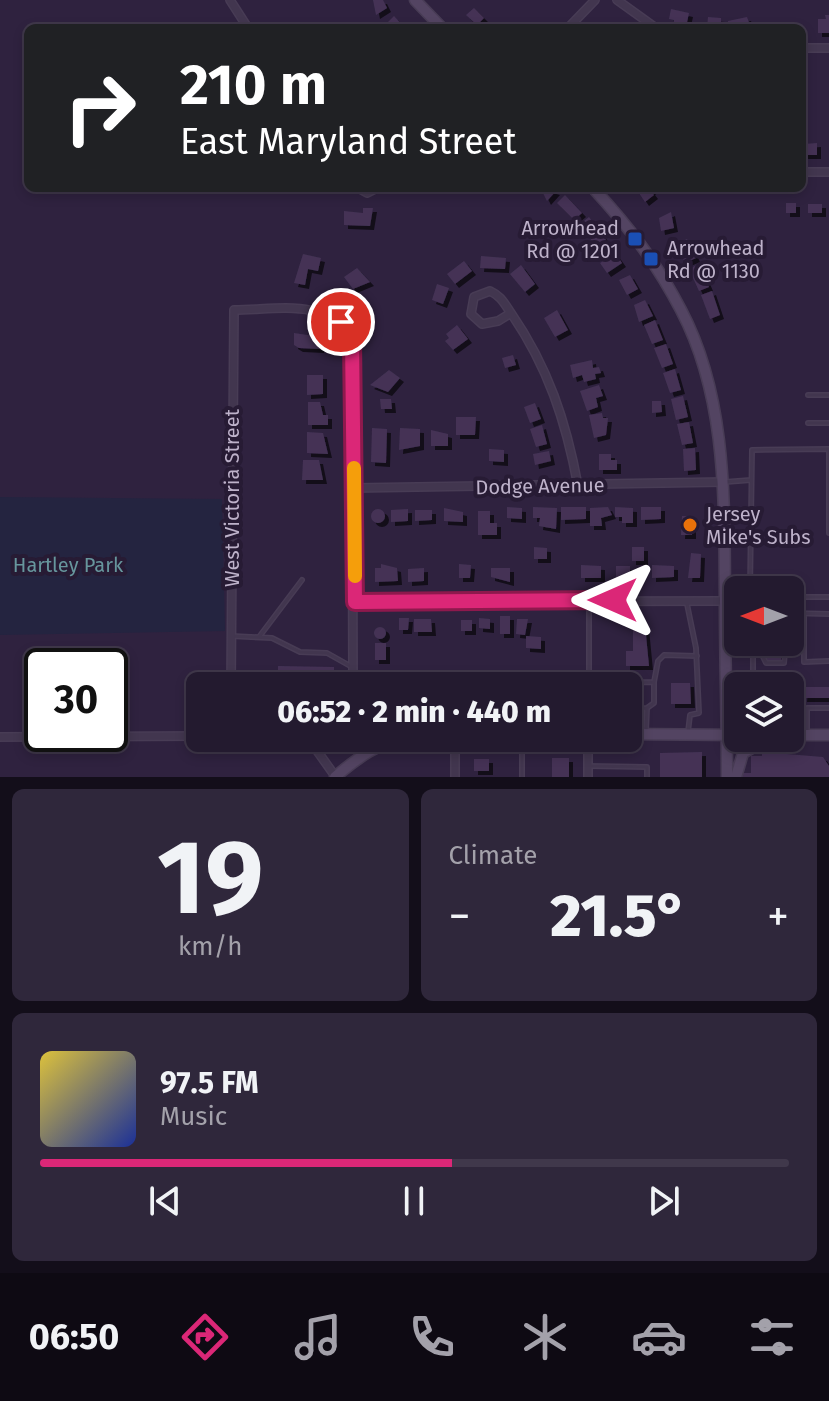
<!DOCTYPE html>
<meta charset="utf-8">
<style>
:root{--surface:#231a2f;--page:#2f273b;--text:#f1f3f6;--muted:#a3a1aa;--line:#40384b;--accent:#db2777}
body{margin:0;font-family:"Fira Sans",sans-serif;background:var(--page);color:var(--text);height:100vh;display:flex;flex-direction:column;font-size:30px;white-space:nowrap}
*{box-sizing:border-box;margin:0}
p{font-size:26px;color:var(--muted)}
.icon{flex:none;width:44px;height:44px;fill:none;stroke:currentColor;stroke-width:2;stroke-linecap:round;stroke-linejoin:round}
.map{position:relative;height:777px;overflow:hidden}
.panel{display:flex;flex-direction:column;gap:12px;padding:12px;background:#130e1a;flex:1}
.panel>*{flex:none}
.banner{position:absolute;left:24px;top:24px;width:782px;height:168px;border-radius:12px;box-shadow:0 4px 12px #0003,0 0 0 2px var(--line);background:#202124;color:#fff;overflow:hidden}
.needle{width:52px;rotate:270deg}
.tools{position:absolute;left:724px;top:576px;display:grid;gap:16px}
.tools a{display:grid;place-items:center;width:80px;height:80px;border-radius:12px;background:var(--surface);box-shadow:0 4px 12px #0003,0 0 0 2px var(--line);font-size:40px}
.speed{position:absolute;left:24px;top:648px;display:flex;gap:16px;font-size:40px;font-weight:700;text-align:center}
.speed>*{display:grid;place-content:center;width:104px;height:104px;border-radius:50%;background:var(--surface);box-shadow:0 4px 12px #0003,0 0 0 2px var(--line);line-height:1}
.speed .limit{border:4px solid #111;border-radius:12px;background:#fff;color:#111}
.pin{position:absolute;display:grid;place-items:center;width:68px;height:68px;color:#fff;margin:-34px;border:4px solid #fff;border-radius:50%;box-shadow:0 2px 8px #0007}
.me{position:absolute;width:88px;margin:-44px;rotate:270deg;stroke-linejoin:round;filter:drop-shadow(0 0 6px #0008)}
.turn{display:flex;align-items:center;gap:28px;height:168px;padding:0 24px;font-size:36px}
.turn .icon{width:104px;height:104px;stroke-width:2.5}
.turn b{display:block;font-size:56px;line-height:68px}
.big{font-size:60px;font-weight:800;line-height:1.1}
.panel .card{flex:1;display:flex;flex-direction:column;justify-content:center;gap:12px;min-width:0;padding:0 28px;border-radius:12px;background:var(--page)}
.panel .dial{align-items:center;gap:0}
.dial b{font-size:104px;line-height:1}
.song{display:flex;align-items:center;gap:24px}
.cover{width:96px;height:96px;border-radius:12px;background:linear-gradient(135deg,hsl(50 70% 55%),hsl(230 70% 35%))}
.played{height:8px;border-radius:4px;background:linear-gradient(90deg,var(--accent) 55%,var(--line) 55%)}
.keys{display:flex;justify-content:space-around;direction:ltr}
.heat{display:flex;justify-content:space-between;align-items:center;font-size:44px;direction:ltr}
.panel .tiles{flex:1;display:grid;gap:12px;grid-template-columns:1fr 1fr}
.card:last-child{grid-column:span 2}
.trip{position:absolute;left:186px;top:672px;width:456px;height:80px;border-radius:12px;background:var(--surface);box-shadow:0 4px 12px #0003,0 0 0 2px var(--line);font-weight:800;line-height:80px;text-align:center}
.tab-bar{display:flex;height:128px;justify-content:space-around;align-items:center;background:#0e0a13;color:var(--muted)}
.tab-bar .icon{width:56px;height:56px}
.tab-bar .on{color:var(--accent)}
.tab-bar b{font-size:36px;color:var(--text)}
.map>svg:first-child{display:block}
.green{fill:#242440}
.building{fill:#435;filter:url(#shadow)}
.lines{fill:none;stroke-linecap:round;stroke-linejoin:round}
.lane-casing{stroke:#483c55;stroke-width:6}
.street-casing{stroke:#483c55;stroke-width:10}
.secondary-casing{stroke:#483c55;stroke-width:13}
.lane{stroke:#42364f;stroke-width:3}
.street{stroke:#42364f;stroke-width:7}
.secondary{stroke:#534462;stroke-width:10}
.route-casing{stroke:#8e194d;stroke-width:20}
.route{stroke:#db2777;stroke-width:14}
.slow{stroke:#f59e0b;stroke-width:14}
.transit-dot{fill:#1a4fb4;stroke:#271b34;stroke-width:3}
.food-dot{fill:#e8710a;stroke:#271b34;stroke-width:3}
.labels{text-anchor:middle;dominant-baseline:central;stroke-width:8;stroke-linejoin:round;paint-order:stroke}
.poi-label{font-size:20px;fill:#beb2ca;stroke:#271b34;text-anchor:start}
.street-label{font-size:20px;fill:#beb2ca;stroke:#271b34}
.park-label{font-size:20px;fill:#67969d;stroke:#271b34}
</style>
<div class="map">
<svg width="829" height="777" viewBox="0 0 829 777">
<defs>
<filter id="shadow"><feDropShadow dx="4" dy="4" stdDeviation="0" flood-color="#0009"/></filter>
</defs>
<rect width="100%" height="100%" fill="#2f223f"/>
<path class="green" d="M0,497l222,2 3,132 -225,4z"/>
<path class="building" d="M373,0h10l4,8 -11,7z
M474,8l10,10 -7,7 -11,-10z
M671,9l18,4 -3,14 -13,-2 1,-5 -5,-1z
M825,15h4v18h-11v-14h8z
M394,16l10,11 -2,1h-10l-5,-5z
M708,17l13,1v10h-14z
M747,17l4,11h-23v-7z
M817,143v12h-13v-11z
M545,188l11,3 -9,10 -5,-10z
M640,188h15l-4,3 3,4 -9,7 -8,-12z
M565,195l17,18 -8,7 -17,-17z
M786,203h10v10h-10z
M808,204h14v9h-14z
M363,208h10l-3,18 -26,-1v-14l19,2z
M671,212l3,16 -13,3 -2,-13z
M589,217l17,23 -9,7 -18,-22z
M687,239l9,19 -11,5 -8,-19z
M615,253l7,10 -15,10 -7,-10z
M303,254l18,4 -3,13 -10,-2 -3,16 -11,-2z
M481,256l25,2 -1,11 -25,-1z
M464,261l8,10 -17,13 -8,-10z
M699,264l10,23 -10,4 -10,-22z
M521,265l14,19 -10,8 -15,-18z
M357,268l13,14 -17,7 -9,-12z
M630,275l8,14 -11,6 -8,-15z
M437,284l12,4 -6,16 -11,-4z
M712,291l8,24 -10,4 -9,-24z
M645,300l8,16 -14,6 -5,-17z
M557,310l11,20 -13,7 -11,-19z
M655,320l8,20 -11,4 -8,-19z
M457,325l11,14 -15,11 -8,-9 4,-3 -3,-4z
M294,333l27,4 -1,12 -21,-1 -5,-3z
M666,344l7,20 -11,4 -8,-20z
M513,355l3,10 -11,3 -3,-10z
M592,360l1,8 6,-1 2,6 -6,1 1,5 -12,3 -2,-7 -9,3 -3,-13z
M675,369l6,21 -11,3 -7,-20z
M389,370l11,8 -12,14 -18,-7z
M307,375h16v19l-16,1z
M599,385l4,11 -7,2 2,9 -11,4 -7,-20z
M683,396l5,21 -12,3 -5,-21z
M380,399h11l1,10h-11z
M652,401h9l1,11 -10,1z
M308,402h12l3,13h5v10h-20z
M535,403l6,16 -11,4 -6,-16z
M602,413l1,5h5l-2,17 -12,3 -5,-23z
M456,417h20l-1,18h-19z
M689,422l4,21 -11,2 -5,-21z
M542,425l5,19 -11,3 -6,-18z
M372,428l15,1 -1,34 -15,-1z
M400,428l20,1v17l-21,4z
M431,430l17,4v12h-17z
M307,432l16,1 5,21 -21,-1z
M695,448l1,22 -12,1 -1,-22z
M489,449l15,1v12l-15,-1z
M549,451l2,10 -16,4 -2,-11z
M599,454h12v6h6v10h-18z
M303,460h16l4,20h-21z
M507,507l15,1v11l-15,-1z
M533,507l24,1 -1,21 -17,-3 1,-8h-7z
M561,507h25v12l-25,1z
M608,507l4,8 -11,3 1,8h-12v-18z
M615,507l18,1v15h-11v-6h-7z
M641,507h20v12l-20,1z
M444,508l19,4v10l-19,-1z
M371 516a7 7 0 1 1 14 0a7 7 0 1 1-14 0Z
M408,509v12l-17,1v-12z
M415,510h17v10l-17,1z
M478,511h12v12h7v12h-19z
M682,516h10v19h-11z
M534,547l13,1v11h-13z
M632,547h12v14h-12z
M691,553l10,1 -1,24h-12z
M381,564l16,4 1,13 -23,1v-14h6z
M459,564l12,1 -1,13h-11z
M581,565l20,1v12h-20z
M652,565l22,1v11l-22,1z
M616,566h14v12l-14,1z
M424,568v13l-16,1v-13z
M491,568h19v14l-19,-5z
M500,616h10v18h-10z
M399,618h10l-1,12h-9z
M479,618l11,1v10l-11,-1z
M414,619h17l1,13h-18z
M517,619h11l-3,16 -9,-1z
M461,620h11v11h-11z
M633,625h12l4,41h-23v-15h7z
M374 633a6 6 0 1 1 12 0a6 6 0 1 1-12 0Z
M526,636l15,1v12l-15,-1z
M765,642h16v18h-16z
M375,643h11v17h-11z
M278,666l56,1v19h-82v-4h26z
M559,672h26v14h-26z
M671,683h19l1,21h-20z
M804,687h25v11h-26z
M702,752v25h-42v-24z
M762,752l61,5 6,9v11h-90v-4h12v-17h11z
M552,758h17v19h-17z
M474,759h15v12h-15z"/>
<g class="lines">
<defs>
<path id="lane" d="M808,395h21
M808,423h21
M829,452v81
M725,482l26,-2
M750,590l2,-140 77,-1
M790,597h39
M726,601l12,-2
M589,602v84
M687,604l9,44 3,65 -9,2 -2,17
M790,613l39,1
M804,613v49l25,-1
M231,636l41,2 28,14 27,1 25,14
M259,637l43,-57
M753,648l6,1 7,14h18l2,-21
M753,677v-35
M729,678h54
M654,682l4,-21 6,-6 33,1
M618,686v-3l36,-1v21l-7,5 -1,23
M628,709l19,-1
M807,731v-23h22
M588,766l59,1v10
M522,777v-39"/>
<path id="street" d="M230,0l18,28
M617,0l39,28
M568,28l27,-28
M802,48h27
M807,172h22
M358,188l9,5 10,-5
M511,313l-13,8 -16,3 -11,-10 3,-17 16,-6c11,5 14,12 21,22 37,54 55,108 67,173
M355,488l369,-6
M355,602l370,-1
M231,686l3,-376c44,0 92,-13 118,29l1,347
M0,737l200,-1
M308,738l27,38
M455,777v-39
M588,777v-39"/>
<path id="secondary" d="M415,0l27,28
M593,188c36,39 63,74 88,122 47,89 43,194 44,291 0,59 2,117 2,176
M628,734l110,1
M790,735h39
M335,777c21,-18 46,-37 74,-39
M736,777l7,-24 26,-15"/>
</defs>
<use href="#lane" class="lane-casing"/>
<use href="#street" class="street-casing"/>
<use href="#secondary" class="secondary-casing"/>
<use href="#lane" class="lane"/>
<use href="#street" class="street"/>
<use href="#secondary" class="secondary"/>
</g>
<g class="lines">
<defs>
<path id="route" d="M341,322l11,17 3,263 258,-2"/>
</defs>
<use href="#route" class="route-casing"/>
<use href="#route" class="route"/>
<path class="slow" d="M354,468l1,108"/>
</g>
<g class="transit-dot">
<rect x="627" y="231" width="16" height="16" rx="4"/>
<rect x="643" y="251" width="16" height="16" rx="4"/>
</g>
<circle class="food-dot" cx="690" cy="525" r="8"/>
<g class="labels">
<g class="poi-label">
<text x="619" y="228" text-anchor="end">Arrowhead<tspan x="619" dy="23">Rd @ 1201</tspan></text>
<text x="667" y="248">Arrowhead<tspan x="667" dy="23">Rd @ 1130</tspan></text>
<text x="706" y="514">Jersey<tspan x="706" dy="23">Mike's Subs</tspan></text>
</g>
<g class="street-label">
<text transform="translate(540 486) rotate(-1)">Dodge Avenue</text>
<text transform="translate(232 498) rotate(-90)">West Victoria Street</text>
</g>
<g class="park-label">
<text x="68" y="565">Hartley Park</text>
</g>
</g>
</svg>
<div class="tools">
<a><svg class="needle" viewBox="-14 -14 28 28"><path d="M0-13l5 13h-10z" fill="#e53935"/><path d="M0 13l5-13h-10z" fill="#a3a1aa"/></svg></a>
<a><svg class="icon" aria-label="layers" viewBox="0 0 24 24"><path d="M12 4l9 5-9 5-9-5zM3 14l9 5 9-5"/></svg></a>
</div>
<div class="speed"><div class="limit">30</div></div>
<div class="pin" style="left:341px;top:322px;background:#d93025"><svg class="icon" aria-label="arrive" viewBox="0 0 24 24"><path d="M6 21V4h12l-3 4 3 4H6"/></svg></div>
<svg class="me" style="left:613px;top:600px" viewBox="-20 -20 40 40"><path d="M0-17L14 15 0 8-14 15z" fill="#db2777" stroke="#fff" stroke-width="4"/></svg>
<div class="trip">06:52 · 2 min · 440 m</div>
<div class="banner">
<div class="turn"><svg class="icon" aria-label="right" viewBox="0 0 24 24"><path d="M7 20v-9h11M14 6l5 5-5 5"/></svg><div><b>210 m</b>East Maryland Street</div></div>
</div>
</div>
<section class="panel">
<div class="tiles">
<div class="card dial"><b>19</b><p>km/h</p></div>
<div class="card"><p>Climate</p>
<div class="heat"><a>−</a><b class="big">21.5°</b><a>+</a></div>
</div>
<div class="card">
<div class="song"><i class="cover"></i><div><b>97.5 FM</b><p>Music</p></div></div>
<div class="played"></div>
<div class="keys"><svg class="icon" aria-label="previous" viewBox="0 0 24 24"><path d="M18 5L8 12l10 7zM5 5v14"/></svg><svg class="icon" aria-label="pause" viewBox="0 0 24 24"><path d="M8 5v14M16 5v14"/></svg><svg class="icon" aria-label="next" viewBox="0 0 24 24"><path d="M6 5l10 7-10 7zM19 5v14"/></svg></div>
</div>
</div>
</section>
<nav class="tab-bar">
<b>06:50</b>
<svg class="icon on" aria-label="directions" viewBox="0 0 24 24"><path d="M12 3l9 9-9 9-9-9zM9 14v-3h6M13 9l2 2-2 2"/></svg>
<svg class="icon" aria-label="music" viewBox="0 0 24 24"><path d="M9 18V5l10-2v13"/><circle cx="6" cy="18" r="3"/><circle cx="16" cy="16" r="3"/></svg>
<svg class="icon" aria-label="phone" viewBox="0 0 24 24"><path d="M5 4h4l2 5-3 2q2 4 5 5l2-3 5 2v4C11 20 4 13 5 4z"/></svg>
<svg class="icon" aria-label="climate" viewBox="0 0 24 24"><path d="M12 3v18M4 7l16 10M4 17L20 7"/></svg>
<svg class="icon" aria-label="car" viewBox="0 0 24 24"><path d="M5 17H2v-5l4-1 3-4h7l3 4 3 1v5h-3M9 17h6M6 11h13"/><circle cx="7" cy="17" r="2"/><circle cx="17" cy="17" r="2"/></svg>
<svg class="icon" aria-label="filters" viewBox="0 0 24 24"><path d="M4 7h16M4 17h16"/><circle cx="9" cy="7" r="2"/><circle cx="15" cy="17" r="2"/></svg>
</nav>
